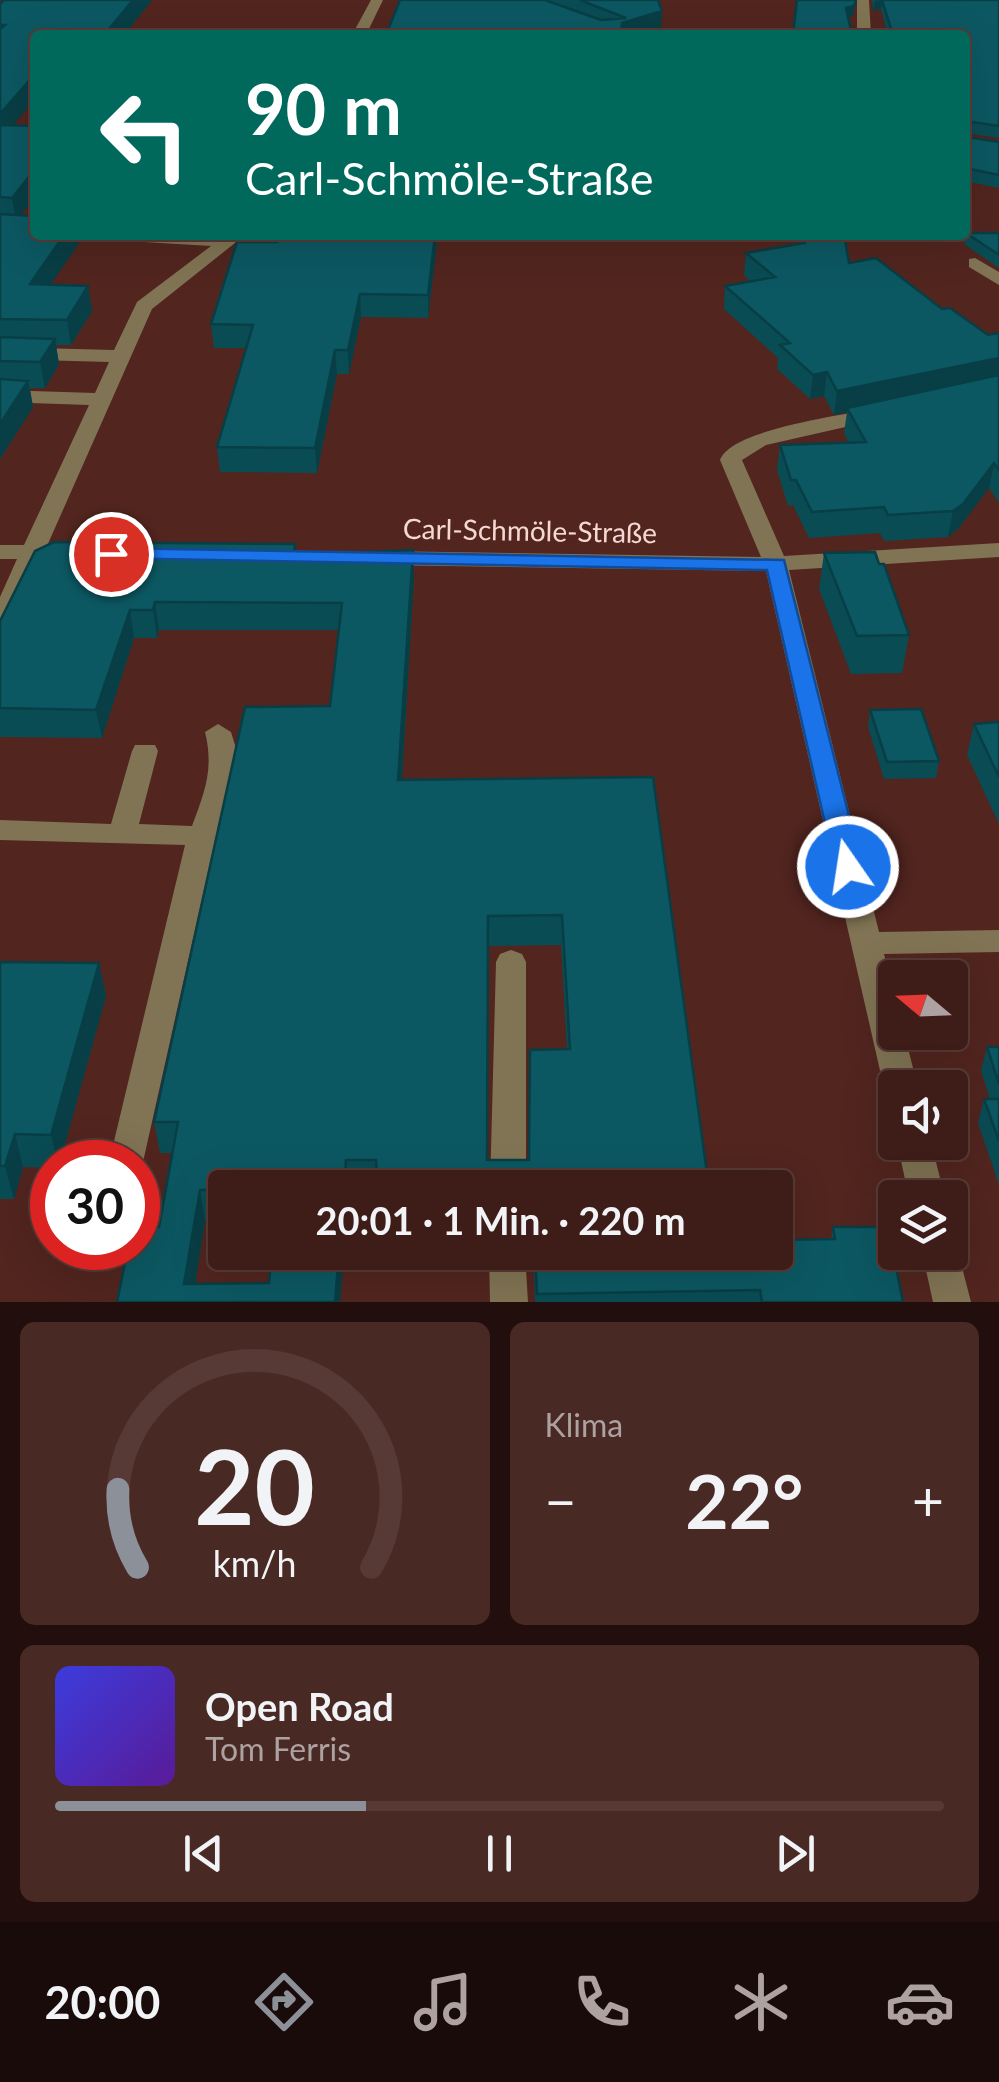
<!DOCTYPE html>
<html lang="de">
<meta charset="utf-8">
<style>
:root{--surface:#3e1c17;--page:#492924;--text:#f1f3f6;--muted:#ada1a1;--line:#573a36;--accent:#8c9099}
body{margin:0;font-family:Lato,sans-serif;background:var(--page);color:var(--text);height:100vh;display:flex;flex-direction:column;font-size:38px;white-space:nowrap}
*{box-sizing:border-box;margin:0}
p{font-size:32px;color:var(--muted)}
.icon{flex:none;width:55px;height:55px;fill:none;stroke:currentColor;stroke-width:2;stroke-linecap:round;stroke-linejoin:round}
.map{position:relative;height:1302px;overflow:hidden}
.details{display:flex;flex-direction:column;gap:20px;padding:20px;background:#220f0d;flex:1}
.details>*{flex:none}
.hud{position:absolute;left:30px;top:30px;width:940px;height:210px;border-radius:10px;box-shadow:0 10px 40px #0002,0 0 0 2px var(--line);background:#00695c;color:#fff;overflow:hidden}
.needle{width:65px;rotate:289deg}
.tools{position:absolute;left:878px;top:960px;display:grid;gap:20px}
.tools a{display:grid;place-items:center;width:90px;height:90px;border-radius:10px;background:var(--surface);box-shadow:0 10px 40px #0002,0 0 0 2px var(--line);font-size:50px}
.speed{position:absolute;left:30px;top:1140px;display:flex;gap:20px;font-size:50px;font-weight:700;text-align:center}
.speed>*{display:grid;place-content:center;width:130px;height:130px;border-radius:50%;background:var(--surface);box-shadow:0 10px 40px #0002,0 0 0 2px var(--line);line-height:1}
.speed .limit{border:15px solid #d22;background:#fff;color:#111}
.pin{position:absolute;display:grid;place-items:center;width:85px;height:85px;color:#fff;margin:-42px;border:5px solid #fff;border-radius:50%;box-shadow:0 2px 10px #0007}
.me{position:absolute;width:110px;margin:-55px;rotate:347deg;stroke-linejoin:round;filter:drop-shadow(0 0 8px #0008)}
.turn{display:flex;align-items:center;gap:35px;height:210px;padding:0 50px;font-size:45px}
.turn .icon{width:130px;height:130px;stroke-width:2.5}
.turn b{display:block;font-size:70px;line-height:85px}
.big{font-size:75px;font-weight:700;line-height:1.1}
.details .widget{flex:1;display:flex;flex-direction:column;justify-content:center;gap:15px;min-width:0;padding:0 35px;border-radius:15px;background:var(--page)}
.details .dial{align-items:center;gap:0}
.dial svg{height:260px;overflow:visible;fill:none;stroke:var(--line);stroke-width:7;stroke-linecap:round;text-anchor:middle}
.dial text{fill:var(--text);stroke:none}
.song{display:flex;align-items:center;gap:30px}
.cover{width:120px;height:120px;border-radius:15px;background:linear-gradient(135deg,hsl(240 70% 55%),hsl(270 70% 35%))}
.played{height:10px;border-radius:5px;background:linear-gradient(90deg,var(--accent) 35%,var(--line) 35%)}
.keys{display:flex;justify-content:space-around;direction:ltr}
.heat{display:flex;justify-content:space-between;align-items:center;font-size:55px;direction:ltr}
.details .tiles{flex:1;display:grid;gap:20px;grid-template-columns:1fr 1fr}
.widget:last-child{grid-column:span 2}
.trip{position:absolute;left:208px;top:1170px;width:585px;height:100px;border-radius:10px;background:var(--surface);box-shadow:0 10px 40px #0002,0 0 0 2px var(--line);font-weight:700;line-height:100px;text-align:center}
.tab-bar{display:flex;height:160px;justify-content:space-around;align-items:center;background:#190b09;color:var(--muted)}
.tab-bar .icon{width:70px;height:70px}
.tab-bar .selected{color:var(--accent)}
.tab-bar b{font-size:45px;color:var(--text)}
.map>svg:first-child{display:block}
.lines{fill:none;stroke-linecap:round;stroke-linejoin:round}
.minor{fill:#817454;fill-rule:evenodd}
.wall{fill:#0a4c54;fill-rule:evenodd}
.shaded-wall{fill:#083e45}
.building{fill:#0c5862;stroke:#083e45;stroke-width:2.5;fill-rule:evenodd}
.route{fill:#1a73e8;stroke:#114b97;stroke-width:2.5}
.labels{text-anchor:middle;dominant-baseline:central;stroke-width:10;stroke-linejoin:round;paint-order:stroke}
.street-label{font-size:28px;fill:#f6d8d3;stroke:#52251f}
</style>
<div class="map">
<svg width="999" height="1302" viewBox="0 0 999 1302">
<rect width="100%" height="100%" fill="#52251f"/>
<g class="lines">
<path class="minor" d="M371,0h12l-17,35h-14z
M857,0h12l2,35h-14z
M101,235h144l-93,74 -105,237h18l12,7 -12,7h-25l-28,63 -12,7v-33l17,-38h-17v-14h24l65,-140 -89,-3v-12l95,3 14,-31 -109,-3v-12l114,3 23,-48 74,-56 -101,-6z
M975,258l24,14v13l-30,-18v-8z
M878,408l7,2 3,4 -3,4 -119,27 -24,15 42,96 215,-13v14l-210,13 90,362 120,-2v22l-115,2 11,43v35h9l14,56h-23v11l-11,-11 -118,-517 -386,-6 -12,-7 12,-7 381,6 -41,-97c11,-31 125,-45 158,-52z
M218,724l13,8 8,26 -1,18 -22,60 -73,326 -5,11v-11h-29l76,-317 -185,-5v-20l111,4 21,-73 3,-6h20l3,6 -19,73 53,2c13,-35 22,-57 13,-94z
M511,950l11,4 4,8v226h-36l6,-226 4,-8z
M897,1142h34l14,56h-36z
M950,1240l8,12 13,50h-38l-11,-50h28z
M489,1252h36l3,50h-38z"/>
</g>
<path class="wall" d="M4,0h148l-28,35h-89l-22,91h22v71l-14,18 58,28 -29,42 38,1 4,25 -21,34h-15l3,19 -14,24h-15l3,19 -33,52v-455z
M400,0h258l3,29 -19,6h-256z
M872,0h127v138l-33,-5v4l33,5v46l-34,-7v-146h-77l-7,-26 -8,2z
M966,233h33v35l-35,-24z
M438,235l-10,83 -67,-1 -12,57h-12l-20,99 -97,-1 -3,-25 29,-99h-32l-3,-24 66,-82z
M801,235h43l5,28 93,46 46,26 11,-2v170l-10,-15 -31,41 -10,8 -64,4 -4,-8 -71,5 -16,-33 -5,1 -11,-36 3,-25 69,-2 -5,-10 3,-21 -13,3 -10,-19 -14,3 -33,-30 1,-11 -54,-49 1,-23 26,-4 -7,-7 2,-22 55,-9z
M824,553l55,11 30,71 -7,38 -51,1 -32,-85z
M296,555l118,22 -12,203 251,-3 56,411h-484v33h-20l-10,63 74,-1 3,-31h72l-4,50h-223l42,-75 14,-74h-13l-6,-31 176,-416 9,-76h-180l-2,8h-23l-32,100 -102,-1v-116zM561,945l6,104 -38,111h-42l1,-214z
M870,710l69,51 -3,17 -52,1 -16,-52z
M999,722v102l-32,-69 7,-31z
M0,962l99,1 7,33 -46,166h-8v6l-29,-1 -9,32h-14z
M987,1047h12v138l-21,-62 6,-24h6l-9,-28z
M833,1227l70,75h-368l-2,-50h242l56,-13z"/>
<path class="shaded-wall" d="M133,0h19l-28,35h-20z
M856,0l-3,16 -8,2 1,-10z
M882,0l-1,9 -8,2 2,-10z
M662,11l-1,18 -19,6h-21l1,-12z
M35,74v25l-35,42v-27z
M35,169v28l-19,24 -4,-23z
M64,235h13l2,8 -45,66 -4,-25z
M435,235h3l-10,83v-23z
M88,286l4,25 -21,34 -4,-25z
M360,294l1,23 -12,57 -1,-24z
M55,339l4,25 -14,24 -5,-26z
M335,350l2,24 -20,99 -2,-25z
M999,358v19l-152,31v4l-13,3 3,-24z
M827,372l-3,24 -14,3 3,-24z
M28,381l5,26 -33,52v-35z
M994,463l-5,25 -31,41 -10,8 5,-26z
M413,550l1,27 -14,232 -2,-29z
M155,602l4,28 -2,8 -4,-28z
M130,610l4,28 -32,100 -6,-28z
M99,963l7,33 -46,166h-2l-7,-27z
M15,1134l8,33 -9,32 -9,-33z
M346,1160l2,28h-4z
M200,1190l5,31 -13,81 -8,-18z
M339,1252h5l-4,50h-5z"/>
<path class="building" d="M4,0h129l-29,35h-69v39l-35,40v-85l5,-4h-5v-21z
M400,0h145l56,20 25,-2 -46,-18h78l4,11 -40,12 -1,12h-235z
M797,0h59l-2,6 -8,2 6,27h-59z
M882,0h117v126l-34,-5v-86h-72z
M0,125l35,1v43l-23,29 -12,-1z
M965,125l1,12 33,5v33l-34,-7z
M0,214l35,2v19h29l-34,49 58,2 -21,34 -67,-1z
M966,233h33v22z
M279,235h156l-7,60 -68,-1 -12,56h-13l-20,98 -98,-1 36,-122 -42,-1 26,-82h40z
M804,235h40l5,28 27,-5 66,51 8,-1 38,27 11,-2v25l-162,33 -10,-19 -14,3 -33,-30 10,-2 -65,-57 50,-9 -29,-24 59,-10z
M0,337l55,2 -15,23 -40,-1z
M999,375v95l-5,-7 -31,41 -10,7 -65,4 -4,-8 -72,5 -16,-32h-5l-11,-35 86,-3 -19,-34z
M0,379l28,2 -28,43z
M54,542l241,2 -1,11 119,-5 -15,230 255,-3 56,411h-177l-1,-12h-65l-1,12h-31v-12h-57l-1,-16h-30l-2,28h-119v2h-25l-16,94 85,-1 3,-31h67l-4,50h-218l11,-54h10v-21h21l19,-105h-24l91,-415 85,-1 12,-103 -187,-1 -2,8h-23l-34,100 -96,-2v-87l35,-70zM562,915l8,134 -40,1 -1,110h-42l1,-244z
M875,552l4,12h5l25,71 -52,1 -33,-83z
M921,709l18,52 -52,1 -17,-52z
M999,722v55l-25,-53z
M0,962l99,1 -48,172 -36,-1 -10,32h-5z
M987,1047h12v37z
M984,1099h15v42z
M833,1227h55l15,75h-141l-2,-12 -223,4 -2,-42h240v-12l60,-1z"/>
<path class="route" d="M111,548l673,12 78,307 -4,7h-19l-4,-7 -68,-297 -663,-12 -4,-4z"/>
<g class="labels">
<g class="street-label">
<text transform="translate(530 530) rotate(1)">Carl-Schmöle-Straße</text>
</g>
</g>
</svg>
<div class="tools">
<a><svg class="needle" viewBox="-14 -14 28 28"><path d="M0-13l5 13h-10z" fill="#e53935"/><path d="M0 13l5-13h-10z" fill="#ada1a1"/></svg></a>
<a><svg class="icon" aria-label="sound" viewBox="0 0 24 24"><path d="M4 9h4l5-4v14l-5-4H4zM17 9q2 3 0 6"/></svg></a>
<a><svg class="icon" aria-label="layers" viewBox="0 0 24 24"><path d="M12 4l9 5-9 5-9-5zM3 14l9 5 9-5"/></svg></a>
</div>
<div class="speed"><div class="limit">30</div></div>
<div class="pin" style="left:111px;top:554px;background:#d93025"><svg class="icon" aria-label="arrive" viewBox="0 0 24 24"><path d="M6 21V4h12l-3 4 3 4H6"/></svg></div>
<svg class="me" style="left:848px;top:867px" viewBox="-20 -20 40 40"><circle r="17" fill="#1a73e8" stroke="#fff" stroke-width="3"/><path d="M0-11L8 9 0 5-8 9z" fill="#fff"/></svg>
<div class="trip">20:01 · 1 Min. · 220 m</div>
<div class="hud">
<div class="turn"><svg class="icon" aria-label="left" viewBox="0 0 24 24"><path d="M17 20v-9H6M10 6l-5 5 5 5"/></svg><div><b>90 m</b>Carl-Schmöle-Straße</div></div>
</div>
</div>
<section class="details">
<div class="tiles">
<div class="widget dial"><svg viewBox="0 0 100 80">
<path d="M14 69A42 42 0 1 1 86 69"/>
<path d="M14 69A42 42 0 0 1 8 45" stroke="#8c9099"/>
<text x="50" y="56" font-size="32" font-weight="700">20</text>
<text x="50" y="72" font-size="11">km/h</text>
</svg></div>
<div class="widget"><p>Klima</p>
<div class="heat"><a>−</a><b class="big">22°</b><a>+</a></div>
</div>
<div class="widget">
<div class="song"><i class="cover"></i><div><b>Open Road</b><p>Tom Ferris</p></div></div>
<div class="played"></div>
<div class="keys"><svg class="icon" aria-label="previous" viewBox="0 0 24 24"><path d="M18 5L8 12l10 7zM5 5v14"/></svg><svg class="icon" aria-label="pause" viewBox="0 0 24 24"><path d="M8 5v14M16 5v14"/></svg><svg class="icon" aria-label="next" viewBox="0 0 24 24"><path d="M6 5l10 7-10 7zM19 5v14"/></svg></div>
</div>
</div>
</section>
<nav class="tab-bar">
<b>20:00</b>
<svg class="icon selected" aria-label="directions" viewBox="0 0 24 24"><path d="M12 3l9 9-9 9-9-9zM9 14v-3h6M13 9l2 2-2 2"/></svg>
<svg class="icon" aria-label="music" viewBox="0 0 24 24"><path d="M9 18V5l10-2v13"/><circle cx="6" cy="18" r="3"/><circle cx="16" cy="16" r="3"/></svg>
<svg class="icon" aria-label="phone" viewBox="0 0 24 24"><path d="M5 4h4l2 5-3 2q2 4 5 5l2-3 5 2v4C11 20 4 13 5 4z"/></svg>
<svg class="icon" aria-label="climate" viewBox="0 0 24 24"><path d="M12 3v18M4 7l16 10M4 17L20 7"/></svg>
<svg class="icon" aria-label="car" viewBox="0 0 24 24"><path d="M5 17H2v-5l4-1 3-4h7l3 4 3 1v5h-3M9 17h6M6 11h13"/><circle cx="7" cy="17" r="2"/><circle cx="17" cy="17" r="2"/></svg>
</nav>
